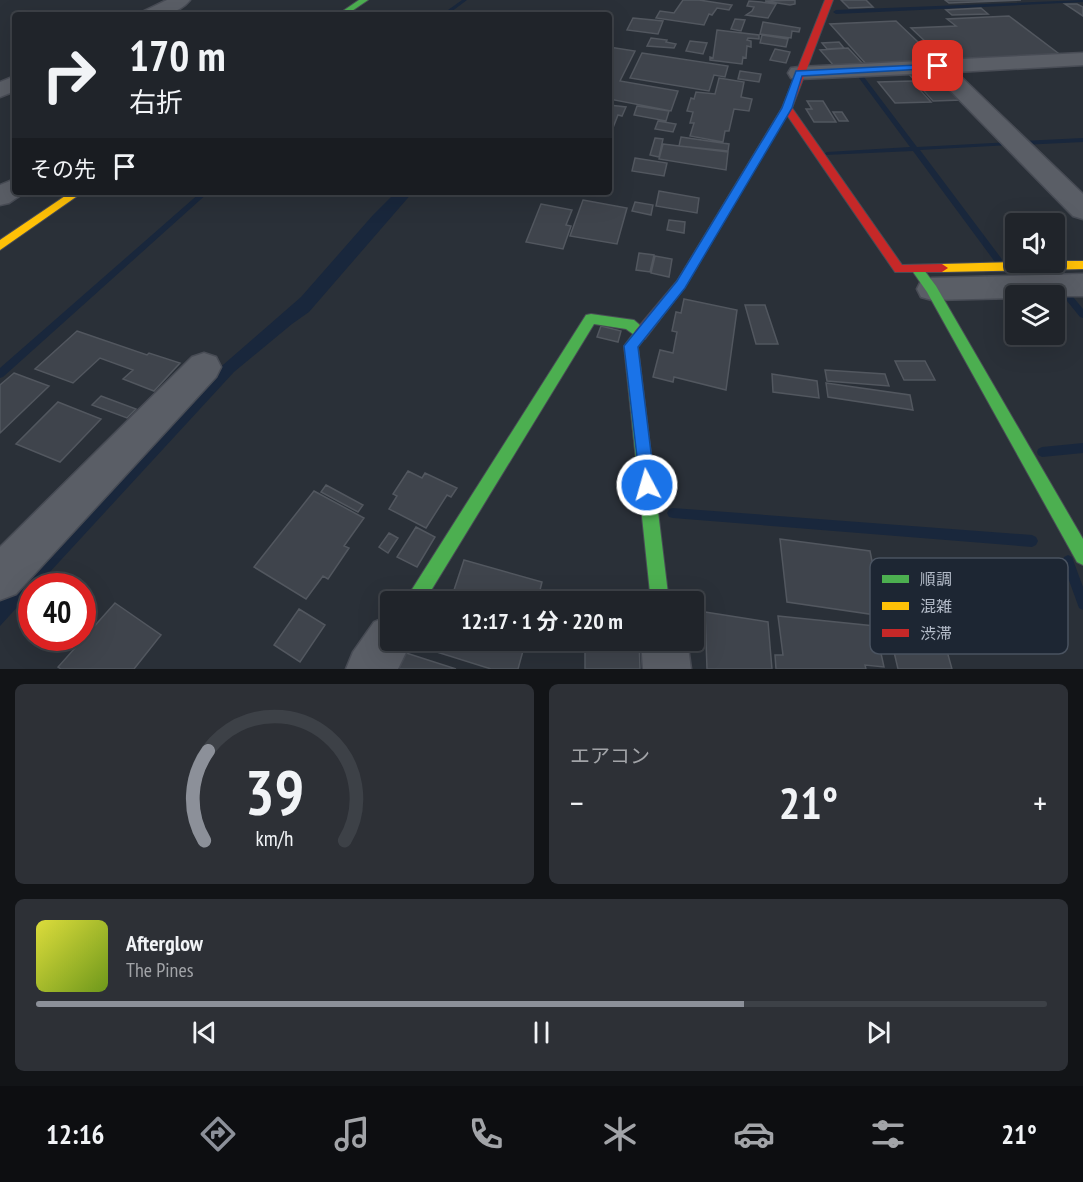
<!DOCTYPE html>
<html lang="ja">
<meta charset="utf-8">
<style>
:root{--surface:#20242a;--page:#2d3036;--text:#f1f3f6;--muted:#a2a4a8;--line:#3d4147;--accent:#8c9099}
body{margin:0;font-family:"PT Sans Narrow","Noto Sans JP",sans-serif;background:var(--page);color:var(--text);height:100vh;display:flex;flex-direction:column;font-size:22px;white-space:nowrap}
*{box-sizing:border-box;margin:0}
p{font-size:20px;color:var(--muted)}
.icon{flex:none;width:33px;height:33px;fill:none;stroke:currentColor;stroke-width:2;stroke-linecap:round;stroke-linejoin:round}
.map{position:relative;height:669px;overflow:hidden}
.details{display:flex;flex-direction:column;gap:15px;padding:15px;background:#121417;flex:1}
.details>*{flex:none}
.guide{position:absolute;left:12px;top:12px;width:600px;height:183px;border-radius:6px;box-shadow:0 6px 24px #0002,0 0 0 2px var(--line);background:#20242a;color:var(--text);overflow:hidden}
.buttons{position:absolute;left:1005px;top:213px;display:grid;gap:12px}
.buttons a{display:grid;place-items:center;width:60px;height:60px;border-radius:6px;background:var(--surface);box-shadow:0 6px 24px #0002,0 0 0 2px var(--line);font-size:30px}
.speed{position:absolute;left:18px;top:573px;display:flex;gap:12px;font-size:30px;font-weight:700;text-align:center}
.speed>*{display:grid;place-content:center;width:78px;height:78px;border-radius:50%;background:var(--surface);box-shadow:0 6px 24px #0002,0 0 0 2px var(--line);line-height:1}
.speed .limit{border:9px solid #d22;background:#fff;color:#111}
.pin{position:absolute;display:grid;place-items:center;width:51px;height:51px;color:#fff;margin:-26px;border-radius:12px;box-shadow:0 3px 9px #0006}
.me{position:absolute;width:66px;margin:-33px;rotate:354deg;stroke-linejoin:round;filter:drop-shadow(0 0 4px #0008)}
.turn{display:flex;align-items:center;gap:21px;height:126px;padding:0 18px;font-size:27px}
.turn .icon{width:78px;height:78px;stroke-width:2.5}
.turn b{display:block;font-size:42px;line-height:51px}
.then{display:flex;align-items:center;height:57px;padding:0 18px;background:#0003;gap:12px;font-size:22px}
.big{font-size:45px;font-weight:700;line-height:1.1}
.details .card{flex:1;display:flex;flex-direction:column;justify-content:center;gap:9px;min-width:0;padding:0 21px;border-radius:9px;background:var(--page)}
.details .dial{align-items:center;gap:0}
.dial svg{height:156px;overflow:visible;fill:none;stroke:var(--line);stroke-width:7;stroke-linecap:round;text-anchor:middle}
.dial text{fill:var(--text);stroke:none}
.song{display:flex;align-items:center;gap:18px}
.cover{width:72px;height:72px;border-radius:9px;background:linear-gradient(135deg,hsl(60 70% 55%),hsl(80 70% 35%))}
.played{height:6px;border-radius:3px;background:linear-gradient(90deg,var(--accent) 70%,var(--line) 70%)}
.keys{display:flex;justify-content:space-around;direction:ltr}
.heat{display:flex;justify-content:space-between;align-items:center;font-size:33px;direction:ltr}
.details .tiles{flex:1;display:grid;gap:15px;grid-template-columns:1fr 1fr}
.card:last-child{grid-column:span 2}
.trip{position:absolute;left:380px;top:591px;width:324px;height:60px;border-radius:6px;background:var(--surface);box-shadow:0 6px 24px #0002,0 0 0 2px var(--line);font-weight:700;line-height:60px;text-align:center}
.tab-bar{display:flex;height:96px;justify-content:space-around;align-items:center;background:#0d0e11;color:var(--muted)}
.tab-bar .icon{width:42px;height:42px}
.tab-bar .selected{color:var(--accent)}
.tab-bar b{font-size:27px;color:var(--text)}
.map>svg:first-child{display:block}
.water{fill:#19273c}
.lines{fill:none;stroke-linecap:round;stroke-linejoin:round}
.stream{fill:#19273c;fill-rule:evenodd}
.building{fill:#3f444c;stroke:#52575f;stroke-width:1.5}
.street-casing{stroke:#484c55;stroke-width:3}
.fast-casing{stroke:#484c55;stroke-width:2}
.slow-casing{stroke:#484c55;stroke-width:2}
.jam-casing{stroke:#484c55;stroke-width:2}
.street{fill:#5a5e66;fill-rule:evenodd}
.fast{fill:#4caf50;fill-rule:evenodd}
.slow{fill:#ffc107;fill-rule:evenodd}
.jam{fill:#c62828;fill-rule:evenodd}
.route{fill:#1a73e8;stroke:#114b97;stroke-width:1.5}
.key{fill:#1d2633;stroke:#4a5360;stroke-width:1.5}
.key-label{font-size:16px;fill:#b4bcc9}
</style>
<div class="map">
<svg width="1083" height="669" viewBox="0 0 1083 669">
<rect width="100%" height="100%" fill="#2a3038"/>
<path class="water" d="M396,192h17l-104,120 -17,12 -58,48 -197,214h-5l-1,6 -31,34v-26l208,-222 93,-81 72,-82z"/>
<g class="lines">
<path class="stream" d="M462,0h5l-20,15h-6z
M1083,0v2l-247,12 -3,-2 3,-2z
M859,72l2,1 56,74 95,-5 1,1 -3,2 -90,5 81,108 1,2 -1,2h-6l-82,-111 -88,4 -1,-1 3,-2 83,-5 -54,-73z
M1083,138v4l-61,3 -3,-2 3,-2z
M201,192h8l-206,185 -3,1v-10z
M1066,291l3,1 14,17v9l-3,-1 -17,-21 -1,-2 1,-2z
M1083,443v10l-41,4 -4,-2 -1,-3 1,-3 4,-2z
M673,508l359,27 4,2 2,4 -2,4 -4,2 -359,-29 -4,-1 -2,-4 2,-4z
M1068,555l4,2 11,30v23l-4,-2 -17,-47 2,-4z"/>
</g>
<path class="building" d="M683,0h16l33,5 -3,5 -12,-2 -5,7 -3,-1 -5,11 -48,-7 4,-7 14,2z
M795,0v4l-5,1 -25,-4z
M841,0h25l7,7 -24,1z
M945,0h76l-72,3z
M749,1l12,1 15,2 -8,14 -22,-3 6,-4 2,-4 -7,-1z
M1065,4h12l6,3v9z
M981,8l7,6 -36,1 -6,-5z
M1009,16l53,40 -115,6 -36,-34 45,-2 -9,-7z
M633,18l30,3 -5,13 -31,-4z
M735,19l10,1 -4,11 -10,-2z
M896,21l42,40 -71,4 -37,-41z
M763,22l37,6 -1,4 -7,-1 -1,7 -31,-4z
M717,30l42,5v4l-11,-1 -1,2 4,1v6l-4,-1 -1,12 -3,-1 -1,7 -32,-4v-3l3,1z
M762,35l26,4 -2,8 -26,-4z
M651,38l16,2 -1,2 10,2 -2,4 -27,-2z
M690,41l17,2 -4,11 -17,-3z
M839,42l5,6 -17,1 -5,-6z
M609,47l26,4 -15,30 58,10 -7,20 -62,-12z
M848,48l16,17 -29,2 -15,-17z
M775,49l15,3 -4,11 -16,-3z
M642,53l86,13 -3,11 -11,-2 -5,16 -79,-13z
M740,71l21,3 -2,8 -21,-3z
M933,71l28,29 -28,1 -26,-29z
M719,78l25,4 -3,15 11,2 -3,12 -15,-2 -5,22h-4l-2,11 -33,-6 4,-13h-4l3,-11 -6,-1 4,-13 3,1 2,-7 19,2z
M912,81l19,21 -36,1 -17,-21z
M807,101h16l13,21h-22l-8,-13h6z
M609,105l17,2 -4,9 -4,-1 -9,23z
M637,106l32,5 -3,10 -32,-6z
M833,112h9l6,9h-9z
M658,121l18,3 -3,8 -18,-3z
M681,137l48,7 -1,7 -49,-5z
M655,138l8,1 -4,18 -9,-2z
M663,144l65,8 -2,18 -67,-11z
M635,158l32,5 -3,13 -32,-5z
M659,191l40,7 -2,15 -41,-7z
M583,200l44,8 -10,36 -47,-8z
M635,202l18,3 -2,10 -19,-4z
M541,204l31,6 -6,15 5,1 -8,23 -37,-7z
M669,220l16,2 -1,11 -17,-3z
M639,253l15,2 -4,17 -14,-2z
M655,256l17,3 -3,18 -18,-4z
M684,299l53,11 -11,80 -52,-13 -1,5 -20,-5 7,-27 13,3 4,-21 -5,-1 4,-19 5,1z
M745,305h20l13,39h-22z
M601,326l20,5 -3,11 -21,-5z
M77,331l70,24 2,-2 31,10 -26,28 -31,-12 10,-9 -33,-12 -27,25 -38,-14z
M895,361h30l10,19h-31z
M825,370l60,4 4,12 -62,-5z
M14,373l35,13 -49,47v-48z
M772,374l45,7 2,17 -46,-6z
M826,383l84,12 3,15 -85,-13z
M101,396l35,13 -9,9 -35,-13z
M58,402l43,17 -41,43 -44,-18z
M408,471l14,7 3,-5 32,15 -6,9 -4,-2 -21,33 -37,-19 8,-13 -4,-2z
M326,485l37,20 -5,7 -37,-20z
M314,491l50,27 -20,28 5,2 -21,31 -5,-3 -17,23 -52,-32z
M416,527l19,10 -18,30 -20,-10z
M389,533l9,5 -10,15 -9,-6z
M780,539l90,12 13,65 -96,-14z
M464,560l78,22 -5,20h-87z
M115,603l46,32 -27,34h-73l-3,-2z
M299,609l26,16 -25,37 -26,-17z
M705,612l63,10 4,47h-65z
M778,616l97,10 9,41 -19,-2 1,4h-90l-1,-14h8z
M891,639l54,5 7,25h-54z
M427,640h99l-8,29h-27l-67,-21z
M585,640h54l1,29h-55z
M400,651l56,18h-63z"/>
<g class="lines">
<defs>
<path id="street" d="M167,0h23c-12,15 -31,15 -48,15l2,-4z
M1083,53v12l-127,7 127,122v25l-10,-3 -140,-143 -134,6 -8,-1 -3,-5 3,-5 8,-1z
M15,76v15l-15,6v-15z
M15,179v13h10l-16,11 -9,2v-20z
M1083,274v22h-67v2l-84,2 -11,-3 -4,-8 4,-8 11,-3z
M204,353l12,4 5,10 -5,10 -200,217 -16,6v-53l192,-190z
M390,615v25h22l-14,29h-52l7,-17 21,-30z
M641,640h46l4,29h-48z"/>
<path id="fast" d="M359,0h9l-22,15h-9z
M917,265l4,1 15,20 147,253v26l-6,-3 -150,-270 -16,-23z
M591,314l43,6 15,13 -11,14 31,255h-18l-27,-256 9,-12 -7,-5 -32,-5 -170,278h-20l182,-287z"/>
<path id="slow" d="M71,192h12l-83,58v-10z
M1054,261h29v8l-141,3 -6,-4 6,-4z"/>
<path id="jam" d="M825,0h8l-41,108 110,157 40,-1 6,4 -6,4h-47l-108,-157 -102,172 -40,52h-10l-2,-4 2,-4 42,-50 105,-173z"/>
</defs>
<use href="#street" class="street-casing"/>
<use href="#fast" class="fast-casing"/>
<use href="#slow" class="slow-casing"/>
<use href="#jam" class="jam-casing"/>
<use href="#street" class="street"/>
<use href="#fast" class="fast"/>
<use href="#slow" class="slow"/>
<use href="#jam" class="jam"/>
</g>
<path class="route" d="M938,64h3v4l-139,8 -10,32 -107,180 -47,59 17,138 -3,6 -5,2 -6,-2 -17,-145 53,-65 105,-173 14,-37z"/>
<rect x="870" y="558" width="198" height="96" rx="9" class="key"/>
<rect x="882" y="575" width="27" height="8" fill="#4caf50"/>
<rect x="882" y="602" width="27" height="8" fill="#ffc107"/>
<rect x="882" y="629" width="27" height="8" fill="#c62828"/>
<g class="key-label">
<text x="920" y="585">順調</text>
<text x="920" y="612">混雑</text>
<text x="920" y="639">渋滞</text>
</g>
</svg>
<div class="buttons">
<a><svg class="icon" aria-label="sound" viewBox="0 0 24 24"><path d="M4 9h4l5-4v14l-5-4H4zM17 9q2 3 0 6"/></svg></a>
<a><svg class="icon" aria-label="layers" viewBox="0 0 24 24"><path d="M12 4l9 5-9 5-9-5zM3 14l9 5 9-5"/></svg></a>
</div>
<div class="speed"><div class="limit">40</div></div>
<div class="pin" style="left:938px;top:66px;background:#d93025"><svg class="icon" aria-label="arrive" viewBox="0 0 24 24"><path d="M6 21V4h12l-3 4 3 4H6"/></svg></div>
<svg class="me" style="left:647px;top:485px" viewBox="-20 -20 40 40"><circle r="17" fill="#1a73e8" stroke="#fff" stroke-width="3"/><path d="M0-11L8 9 0 5-8 9z" fill="#fff"/></svg>
<div class="trip">12:17 · 1 分 · 220 m</div>
<div class="guide">
<div class="turn"><svg class="icon" aria-label="right" viewBox="0 0 24 24"><path d="M7 20v-9h11M14 6l5 5-5 5"/></svg><div><b>170 m</b>右折</div></div>
<div class="then">その先<svg class="icon" aria-label="arrive" viewBox="0 0 24 24"><path d="M6 21V4h12l-3 4 3 4H6"/></svg></div>
</div>
</div>
<section class="details">
<div class="tiles">
<div class="card dial"><svg viewBox="0 0 100 80">
<path d="M14 69A42 42 0 1 1 86 69"/>
<path d="M14 69A42 42 0 0 1 16 23" stroke="#8c9099"/>
<text x="50" y="56" font-size="32" font-weight="700">39</text>
<text x="50" y="72" font-size="11">km/h</text>
</svg></div>
<div class="card"><p>エアコン</p>
<div class="heat"><a>−</a><b class="big">21°</b><a>+</a></div>
</div>
<div class="card">
<div class="song"><i class="cover"></i><div><b>Afterglow</b><p>The Pines</p></div></div>
<div class="played"></div>
<div class="keys"><svg class="icon" aria-label="previous" viewBox="0 0 24 24"><path d="M18 5L8 12l10 7zM5 5v14"/></svg><svg class="icon" aria-label="pause" viewBox="0 0 24 24"><path d="M8 5v14M16 5v14"/></svg><svg class="icon" aria-label="next" viewBox="0 0 24 24"><path d="M6 5l10 7-10 7zM19 5v14"/></svg></div>
</div>
</div>
</section>
<nav class="tab-bar">
<b>12:16</b>
<svg class="icon selected" aria-label="directions" viewBox="0 0 24 24"><path d="M12 3l9 9-9 9-9-9zM9 14v-3h6M13 9l2 2-2 2"/></svg>
<svg class="icon" aria-label="music" viewBox="0 0 24 24"><path d="M9 18V5l10-2v13"/><circle cx="6" cy="18" r="3"/><circle cx="16" cy="16" r="3"/></svg>
<svg class="icon" aria-label="phone" viewBox="0 0 24 24"><path d="M5 4h4l2 5-3 2q2 4 5 5l2-3 5 2v4C11 20 4 13 5 4z"/></svg>
<svg class="icon" aria-label="climate" viewBox="0 0 24 24"><path d="M12 3v18M4 7l16 10M4 17L20 7"/></svg>
<svg class="icon" aria-label="car" viewBox="0 0 24 24"><path d="M5 17H2v-5l4-1 3-4h7l3 4 3 1v5h-3M9 17h6M6 11h13"/><circle cx="7" cy="17" r="2"/><circle cx="17" cy="17" r="2"/></svg>
<svg class="icon" aria-label="filters" viewBox="0 0 24 24"><path d="M4 7h16M4 17h16"/><circle cx="9" cy="7" r="2"/><circle cx="15" cy="17" r="2"/></svg>
<b>21°</b>
</nav>
